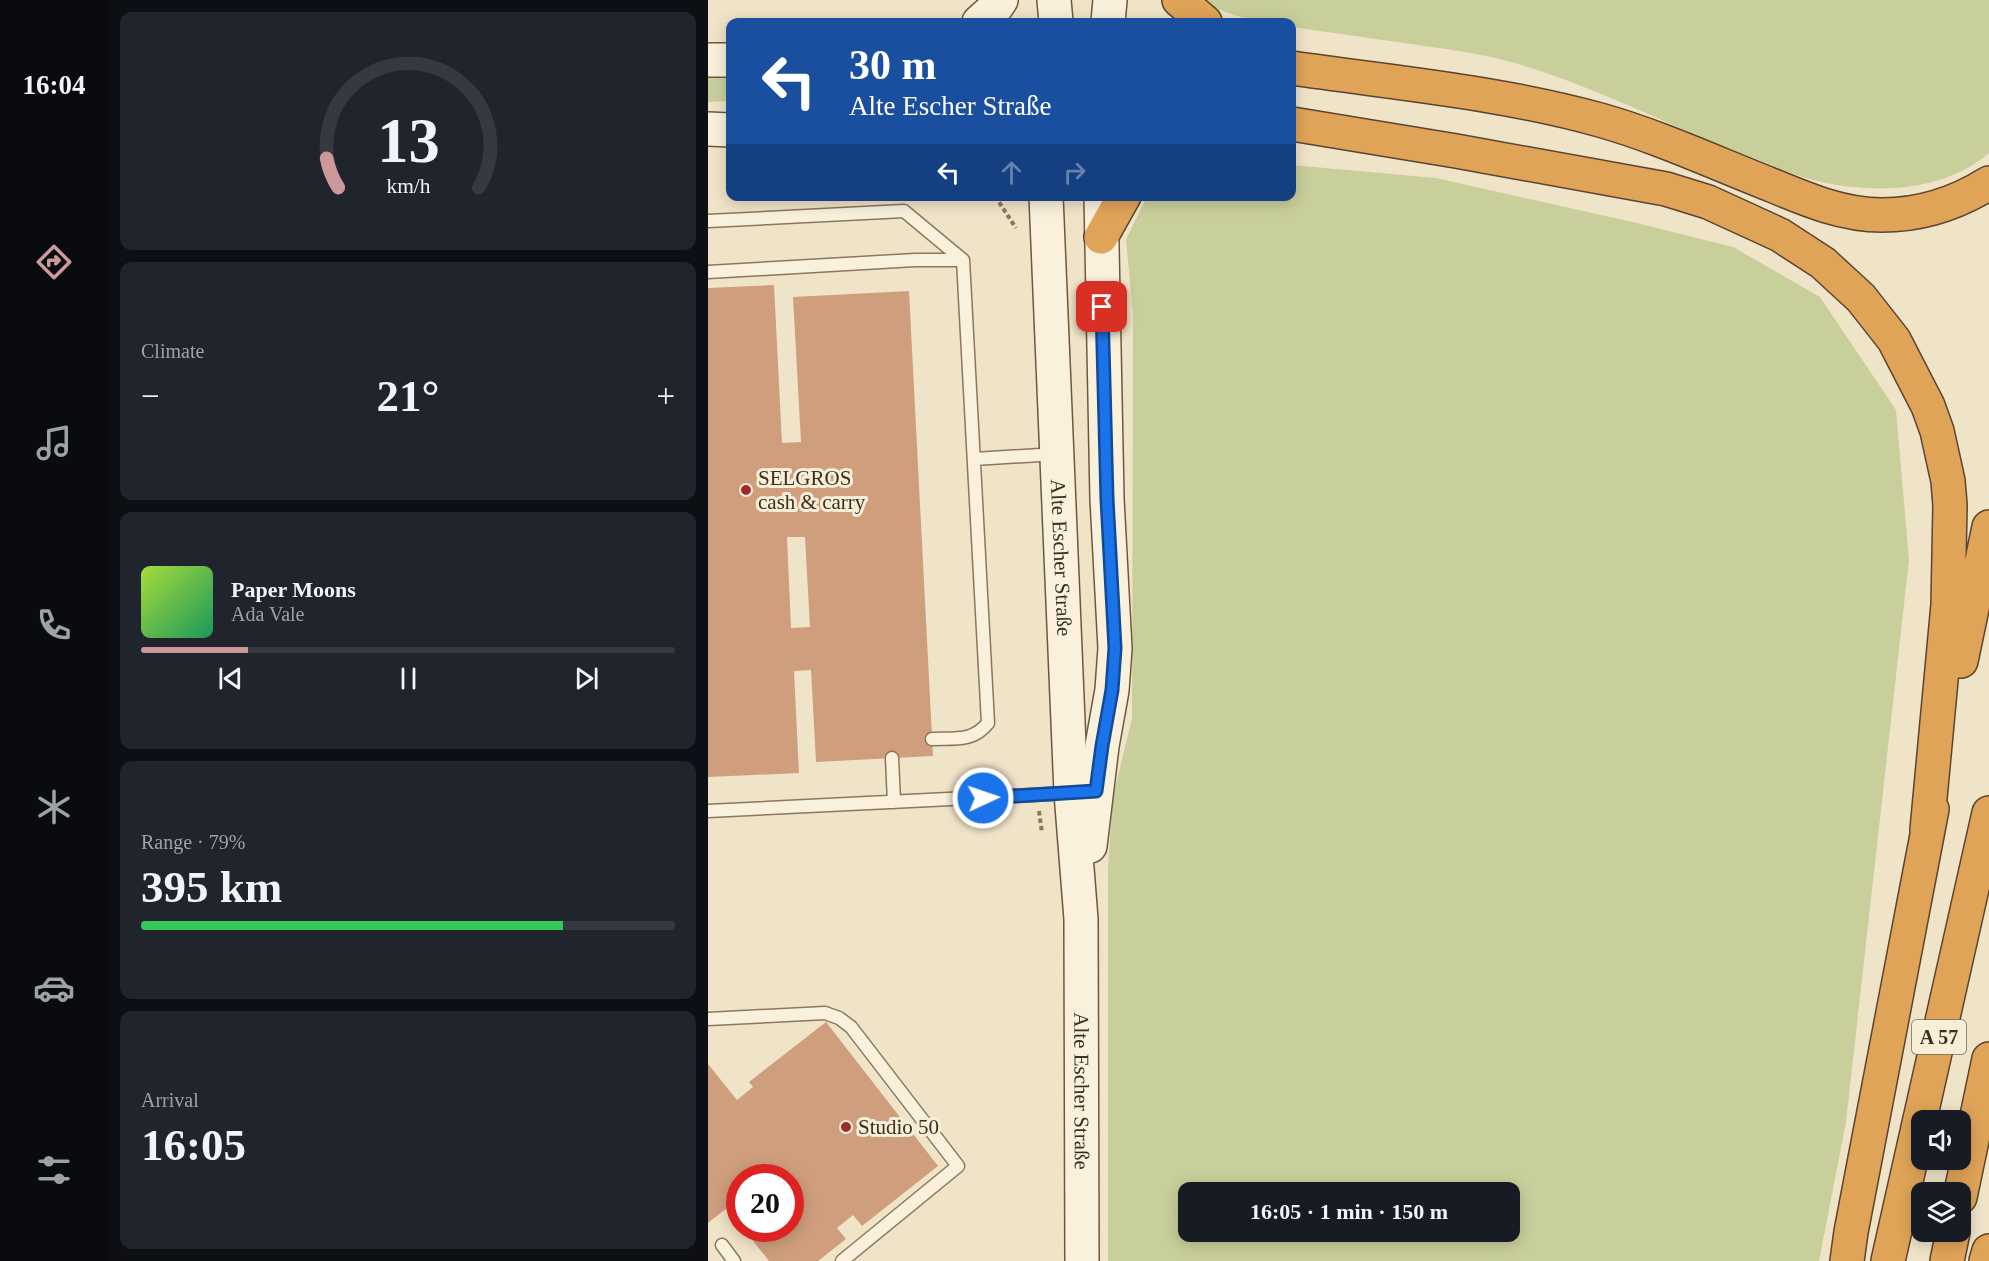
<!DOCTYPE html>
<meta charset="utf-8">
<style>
:root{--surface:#171b24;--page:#20242c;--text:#f1f3f6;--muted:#9ea1a6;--line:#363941;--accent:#cc999b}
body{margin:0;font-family:Georgia,serif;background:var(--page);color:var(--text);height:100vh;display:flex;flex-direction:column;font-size:22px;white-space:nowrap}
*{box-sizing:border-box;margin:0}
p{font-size:20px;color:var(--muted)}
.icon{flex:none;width:33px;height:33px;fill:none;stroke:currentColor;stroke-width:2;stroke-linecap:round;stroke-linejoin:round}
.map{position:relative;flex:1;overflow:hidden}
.drawer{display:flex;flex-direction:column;gap:12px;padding:12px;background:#0d0f14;width:600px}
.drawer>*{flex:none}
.top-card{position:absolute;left:18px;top:18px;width:570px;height:183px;border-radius:12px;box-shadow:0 3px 15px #0003;background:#1a4fa0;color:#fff;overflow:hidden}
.tools{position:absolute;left:1203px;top:1110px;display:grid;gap:12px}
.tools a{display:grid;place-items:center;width:60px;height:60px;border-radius:12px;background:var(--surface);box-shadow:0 3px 15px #0003;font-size:30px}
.speed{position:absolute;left:18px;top:1164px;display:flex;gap:12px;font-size:30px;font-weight:700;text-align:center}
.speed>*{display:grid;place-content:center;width:78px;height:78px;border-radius:50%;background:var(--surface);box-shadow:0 3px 15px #0003;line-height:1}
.speed .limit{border:9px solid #d22;background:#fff;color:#111}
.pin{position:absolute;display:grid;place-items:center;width:51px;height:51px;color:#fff;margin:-26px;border-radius:12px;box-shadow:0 3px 9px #0006}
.me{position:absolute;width:66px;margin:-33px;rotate:87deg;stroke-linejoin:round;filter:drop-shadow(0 0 4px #0008)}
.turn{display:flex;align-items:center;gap:21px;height:126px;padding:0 24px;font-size:27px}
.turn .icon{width:78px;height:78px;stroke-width:2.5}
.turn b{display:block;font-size:42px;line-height:51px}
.lanes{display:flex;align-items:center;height:57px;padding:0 24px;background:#0003;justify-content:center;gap:30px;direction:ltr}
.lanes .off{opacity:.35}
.big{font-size:45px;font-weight:600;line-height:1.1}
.drawer .widget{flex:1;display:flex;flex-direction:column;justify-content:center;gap:9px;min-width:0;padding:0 21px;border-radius:12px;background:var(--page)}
.drawer .dial{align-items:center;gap:0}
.dial svg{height:156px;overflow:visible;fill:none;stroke:var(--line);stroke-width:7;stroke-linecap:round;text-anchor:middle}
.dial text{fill:var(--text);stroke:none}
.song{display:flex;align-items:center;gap:18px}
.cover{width:72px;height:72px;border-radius:9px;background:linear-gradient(135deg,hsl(80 70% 55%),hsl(150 70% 35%))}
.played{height:6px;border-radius:3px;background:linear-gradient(90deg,var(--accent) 20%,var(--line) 20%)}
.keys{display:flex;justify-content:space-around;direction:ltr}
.heat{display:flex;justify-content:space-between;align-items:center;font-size:33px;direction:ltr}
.charge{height:9px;border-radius:4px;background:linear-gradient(90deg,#34c759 79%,var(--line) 0)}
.trip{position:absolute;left:470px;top:1182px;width:342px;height:60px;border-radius:12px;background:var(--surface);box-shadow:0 3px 15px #0003;font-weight:600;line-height:60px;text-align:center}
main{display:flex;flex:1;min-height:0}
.tabs{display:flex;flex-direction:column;width:108px;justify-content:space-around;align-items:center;background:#090b0e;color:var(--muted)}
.tabs .icon{width:42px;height:42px}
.tabs .current{color:var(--accent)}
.tabs b{font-size:27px;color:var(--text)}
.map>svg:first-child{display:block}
.green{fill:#c9cf9b;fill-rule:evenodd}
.building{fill:#cf9f7d;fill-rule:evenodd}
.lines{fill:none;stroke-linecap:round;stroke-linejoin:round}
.lane-casing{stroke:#8d765c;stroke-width:15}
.secondary-casing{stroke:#6f573f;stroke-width:36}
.highway-casing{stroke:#5b4430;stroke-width:36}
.path{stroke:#8d765c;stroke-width:4;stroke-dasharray:4.5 3;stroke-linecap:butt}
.lane{stroke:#faf1dc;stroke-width:12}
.secondary{stroke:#faf1dc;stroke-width:33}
.highway{stroke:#e0a458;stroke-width:33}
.route-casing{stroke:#114b97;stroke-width:15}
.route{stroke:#1a73e8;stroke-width:10}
.poi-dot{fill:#9e2a2b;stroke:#f7eed8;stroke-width:2}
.labels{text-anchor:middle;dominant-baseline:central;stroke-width:6;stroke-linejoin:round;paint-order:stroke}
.shield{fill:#f7eed8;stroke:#756857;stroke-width:1.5}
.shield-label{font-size:20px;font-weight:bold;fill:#3d2e20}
.poi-label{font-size:21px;fill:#3d2e20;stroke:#f7eed8;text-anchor:start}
.street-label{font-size:21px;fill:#3d2e20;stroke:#f7eed8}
</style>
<main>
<nav class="tabs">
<b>16:04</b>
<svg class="icon current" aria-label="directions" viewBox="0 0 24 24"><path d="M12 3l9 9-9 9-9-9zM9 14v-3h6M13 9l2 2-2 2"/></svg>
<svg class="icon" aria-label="music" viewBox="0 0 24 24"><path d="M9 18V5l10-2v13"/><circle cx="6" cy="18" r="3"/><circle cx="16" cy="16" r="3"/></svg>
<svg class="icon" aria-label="phone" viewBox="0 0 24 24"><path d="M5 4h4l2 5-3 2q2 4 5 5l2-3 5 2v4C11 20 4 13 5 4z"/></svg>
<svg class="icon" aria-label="climate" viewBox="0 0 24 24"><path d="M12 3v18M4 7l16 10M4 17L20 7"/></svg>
<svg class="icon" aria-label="car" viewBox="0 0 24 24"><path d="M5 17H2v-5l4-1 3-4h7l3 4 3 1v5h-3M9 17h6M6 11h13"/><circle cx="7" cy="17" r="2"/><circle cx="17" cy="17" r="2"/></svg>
<svg class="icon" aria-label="filters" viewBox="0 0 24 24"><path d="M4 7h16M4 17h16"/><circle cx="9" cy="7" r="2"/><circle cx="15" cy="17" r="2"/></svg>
</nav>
<section class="drawer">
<div class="widget dial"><svg viewBox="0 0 100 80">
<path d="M14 69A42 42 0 1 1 86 69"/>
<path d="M14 69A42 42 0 0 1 8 54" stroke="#cc999b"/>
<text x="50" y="56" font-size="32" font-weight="700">13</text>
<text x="50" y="72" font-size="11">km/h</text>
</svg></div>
<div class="widget"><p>Climate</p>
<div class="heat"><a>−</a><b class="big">21°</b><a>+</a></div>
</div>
<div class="widget">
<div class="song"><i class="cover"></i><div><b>Paper Moons</b><p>Ada Vale</p></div></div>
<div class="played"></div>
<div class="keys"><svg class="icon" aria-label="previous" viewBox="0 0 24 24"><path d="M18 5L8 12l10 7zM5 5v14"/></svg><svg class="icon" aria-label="pause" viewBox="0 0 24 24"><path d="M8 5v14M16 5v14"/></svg><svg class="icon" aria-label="next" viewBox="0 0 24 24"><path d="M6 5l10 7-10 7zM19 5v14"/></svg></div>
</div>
<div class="widget"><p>Range · 79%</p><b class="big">395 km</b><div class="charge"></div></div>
<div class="widget"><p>Arrival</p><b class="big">16:05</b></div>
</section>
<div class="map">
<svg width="1281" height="1261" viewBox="0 0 1281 1261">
<rect width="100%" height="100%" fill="#f0e4c8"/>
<path class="green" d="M492,0h789v153c-46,39 -111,41 -168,29 -24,-5 -46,-16 -69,-24 -76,-29 -149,-68 -227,-92 -35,-11 -72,-16 -107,-21 -42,-6 -84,-12 -126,-18v-5c-38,0 -59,-4 -92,-22z
M22,73v28l-22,1v-28z
M584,165l144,13 205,46 92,23 87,50 76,113 13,150 -63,562 -27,139h-711v-392l5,-72 19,-79 1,-404 -7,-75 21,-42 145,-1zM801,1192v40h-321v-40z"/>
<path class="building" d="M66,285l8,158 19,-1 -8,-145 116,-6 24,465 -117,6 -5,-92 -17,1 5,102 -91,4v-489zM79,537h18l5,90 -19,1z
M118,1022l112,144 -76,60 -9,-11 -16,13 9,11 -28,22h-49l-26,-33h47v-50h-50v45l-13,-15 -19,15v-159l29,36 16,-13 -4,-5z"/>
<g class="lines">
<defs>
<path id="lane" d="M0,221l196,-10 59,49 25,463c-15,19 -33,15 -56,16
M0,272l207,-12h48
M266,459l83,-5
M184,758l2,44
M0,811l363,-18
M0,1019l117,-6 14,5 12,9 107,139 -116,95
M14,1245l12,16"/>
<g id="secondary">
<path d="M346,0l2,22"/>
<path d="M271,22l18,-16 4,-6"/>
<path d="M400,22l2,-22"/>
<path d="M0,60h22"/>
<path d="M0,129l22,1"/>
<path id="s1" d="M338,196l25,597 10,126 1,342"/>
<path d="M382,846l12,-100 10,-56 3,-42 -8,-149 -6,-303"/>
</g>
<path id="highway" d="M471,0l26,22
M584,68c103,15 207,24 308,52 57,16 113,42 169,64 36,15 73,31 113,31 39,0 75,-12 107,-32
M584,124l164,27 210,38 42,13 72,33 43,28 38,35 33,42 34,66 9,25 11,50 2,24 -2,100 -21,225
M393,237l23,-41
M1253,661l28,-134
M1252,1197l29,-138
M1139,1261l4,-29 81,-423
M1180,1261l101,-448
M1239,1261l6,-29
M1278,1261l3,-10"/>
</defs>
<use href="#lane" class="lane-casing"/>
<use href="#secondary" class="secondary-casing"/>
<use href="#highway" class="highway-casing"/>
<path class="path" d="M287,196l21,32
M331,811l3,22"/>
<use href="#lane" class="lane"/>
<use href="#secondary" class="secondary"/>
<use href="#highway" class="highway"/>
</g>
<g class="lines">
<defs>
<path id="route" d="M275,798l113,-7 6,-45 10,-56 3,-42 -8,-149 -5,-192"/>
</defs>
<use href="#route" class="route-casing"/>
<use href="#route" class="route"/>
</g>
<g class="poi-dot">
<circle cx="38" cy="490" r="6"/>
<circle cx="138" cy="1127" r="6"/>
</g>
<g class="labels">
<rect class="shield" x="1204" y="1020" width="54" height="34" rx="4.5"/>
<g class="shield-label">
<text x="1231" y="1037">A 57</text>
</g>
<g class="poi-label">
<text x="50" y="478">SELGROS<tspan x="50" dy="24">cash &amp; carry</tspan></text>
<text x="150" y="1127">Studio 50</text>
</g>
<g class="street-label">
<text stroke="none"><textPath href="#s1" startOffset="362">Alte Escher Straße</textPath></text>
<text stroke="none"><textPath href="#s1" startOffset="896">Alte Escher Straße</textPath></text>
</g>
</g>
</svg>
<div class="tools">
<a><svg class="icon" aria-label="sound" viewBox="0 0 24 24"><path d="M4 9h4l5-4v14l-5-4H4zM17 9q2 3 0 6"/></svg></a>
<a><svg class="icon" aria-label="layers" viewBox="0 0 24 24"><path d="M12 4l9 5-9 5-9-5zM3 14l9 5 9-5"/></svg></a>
</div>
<div class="speed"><div class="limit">20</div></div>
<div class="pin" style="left:394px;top:307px;background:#d93025"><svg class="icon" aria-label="arrive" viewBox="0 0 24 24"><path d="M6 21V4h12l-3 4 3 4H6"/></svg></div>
<svg class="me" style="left:275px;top:798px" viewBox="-20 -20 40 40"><circle r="17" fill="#1a73e8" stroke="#fff" stroke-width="3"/><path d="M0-11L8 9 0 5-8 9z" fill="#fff"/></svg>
<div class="trip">16:05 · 1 min · 150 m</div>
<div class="top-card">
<div class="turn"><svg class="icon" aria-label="left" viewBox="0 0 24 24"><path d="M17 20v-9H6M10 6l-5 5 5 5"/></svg><div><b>30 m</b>Alte Escher Straße</div></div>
<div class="lanes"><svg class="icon" aria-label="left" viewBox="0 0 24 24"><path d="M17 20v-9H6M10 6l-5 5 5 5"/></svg><svg class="icon off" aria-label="ahead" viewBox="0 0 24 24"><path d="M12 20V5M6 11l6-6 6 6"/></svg><svg class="icon off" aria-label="right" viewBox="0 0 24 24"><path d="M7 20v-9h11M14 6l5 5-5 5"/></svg></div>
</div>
</div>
</main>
